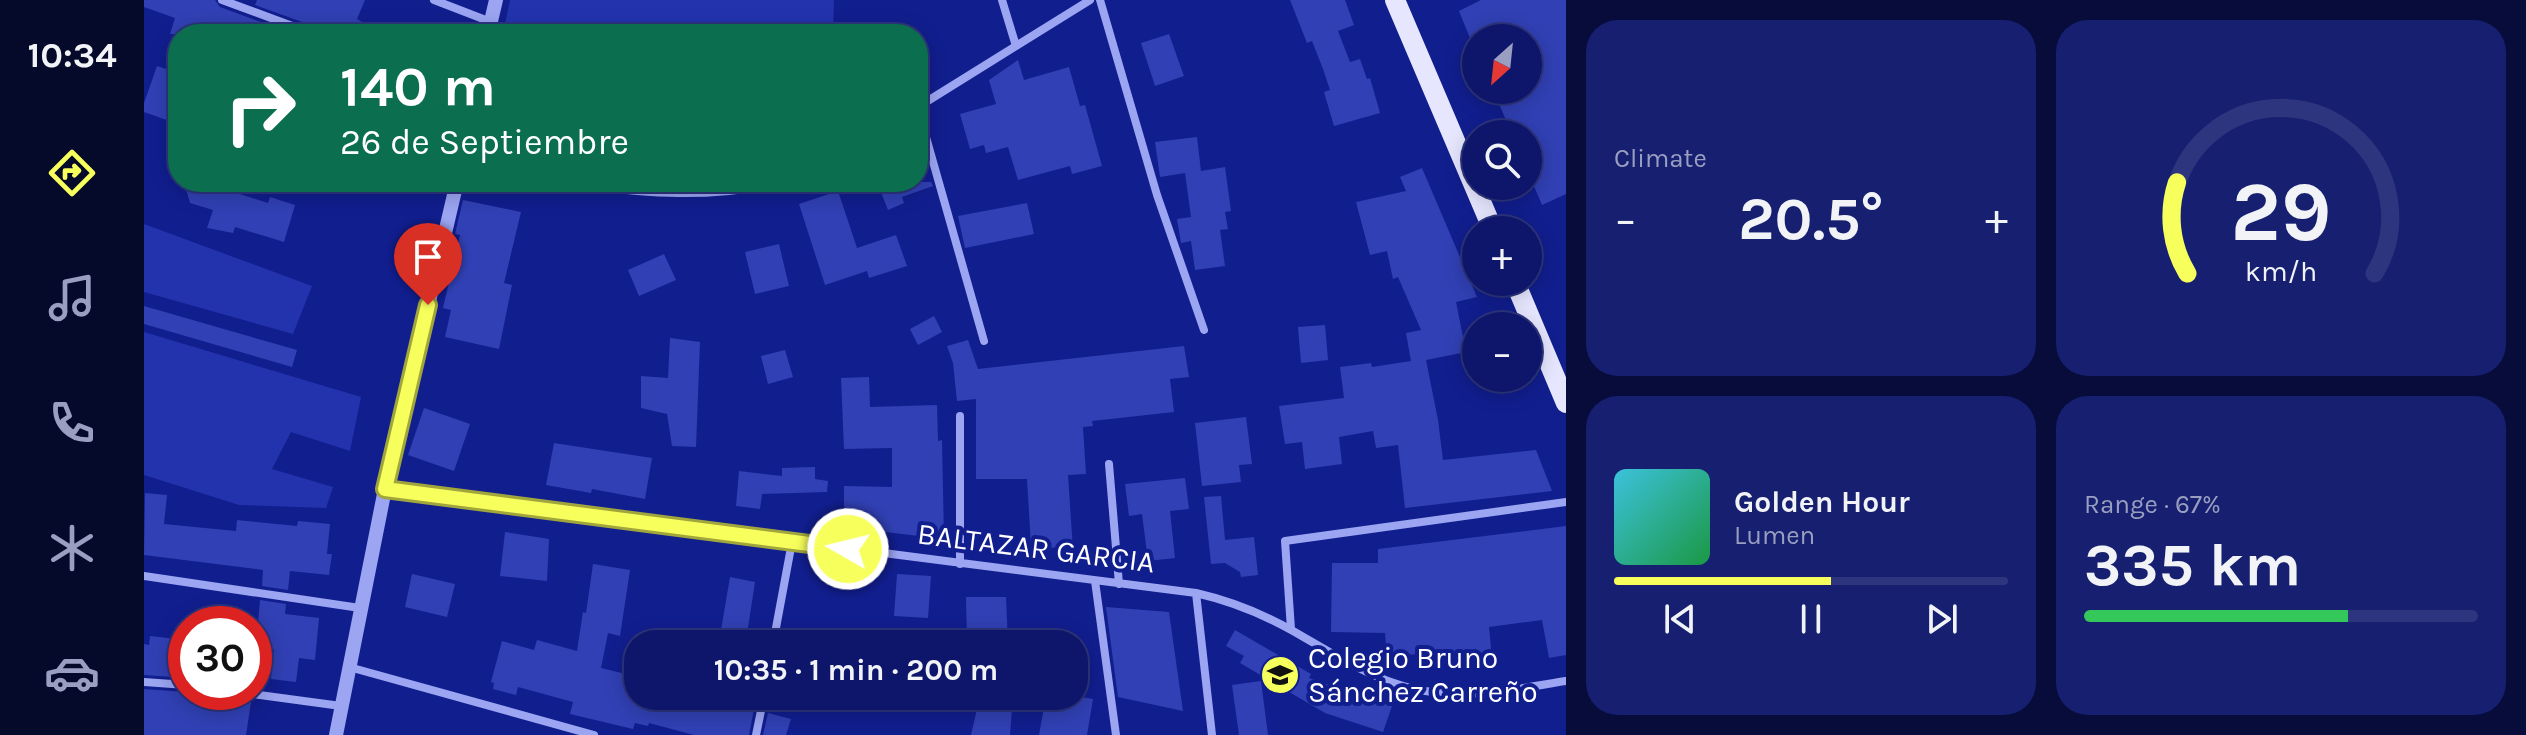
<!DOCTYPE html>
<meta charset="utf-8">
<style>
:root{--surface:#0d166a;--page:#161f70;--text:#f1f3f6;--muted:#9a9fc1;--line:#2d357e;--accent:#f7ff5c}
body{margin:0;font-family:Karla,sans-serif;background:var(--page);color:var(--text);height:100vh;display:flex;flex-direction:column;font-size:30px;white-space:nowrap}
*{box-sizing:border-box;margin:0}
p{font-size:26px;color:var(--muted)}
.icon{flex:none;width:44px;height:44px;fill:none;stroke:currentColor;stroke-width:2;stroke-linecap:round;stroke-linejoin:round}
.map{position:relative;flex:1;overflow:hidden}
.side{display:flex;flex-direction:column;gap:20px;padding:20px;background:#070c3a;width:960px}
.side>*{flex:none}
.top-card{position:absolute;left:24px;top:24px;width:760px;height:168px;border-radius:32px;box-shadow:0 4px 20px #0003,0 0 0 2px var(--line);background:#0b6e4f;color:#fff;overflow:hidden}
.needle{width:52px;rotate:207deg}
.controls{position:absolute;left:1318px;top:24px;display:grid;gap:16px}
.controls a{display:grid;place-items:center;width:80px;height:80px;border-radius:50%;background:var(--surface);box-shadow:0 4px 20px #0003,0 0 0 2px var(--line);font-size:40px}
.speed{position:absolute;left:24px;top:606px;display:flex;gap:16px;font-size:40px;font-weight:700;text-align:center}
.speed>*{display:grid;place-content:center;width:104px;height:104px;border-radius:50%;background:var(--surface);box-shadow:0 4px 20px #0003,0 0 0 2px var(--line);line-height:1}
.speed .limit{border:12px solid #d22;background:#fff;color:#111}
.pin{position:absolute;display:grid;place-items:center;width:68px;height:68px;color:#fff;margin:-82px -34px;border-radius:50% 50% 50% 0;rotate:-45deg;box-shadow:0 0 8px #0007}
.pin .icon{rotate:45deg}
.me{position:absolute;width:88px;margin:-44px;rotate:278deg;stroke-linejoin:round;filter:drop-shadow(0 0 6px #0008)}
.turn{display:flex;align-items:center;gap:28px;height:168px;padding:0 40px;font-size:36px}
.turn .icon{width:104px;height:104px;stroke-width:2.5}
.turn b{display:block;font-size:56px;line-height:68px}
.big{font-size:60px;font-weight:700;line-height:1.1}
.side .widget{flex:1;display:flex;flex-direction:column;justify-content:center;gap:12px;min-width:0;padding:0 28px;border-radius:32px;background:var(--page)}
.side .dial{align-items:center;gap:0}
.dial svg{height:208px;overflow:visible;fill:none;stroke:var(--line);stroke-width:7;stroke-linecap:round;text-anchor:middle}
.dial text{fill:var(--text);stroke:none}
.song{display:flex;align-items:center;gap:24px}
.cover{width:96px;height:96px;border-radius:12px;background:linear-gradient(135deg,hsl(190 70% 55%),hsl(140 70% 35%))}
.played{height:8px;border-radius:4px;background:linear-gradient(90deg,var(--accent) 55%,var(--line) 55%)}
.keys{display:flex;justify-content:space-around;direction:ltr}
.heat{display:flex;justify-content:space-between;align-items:center;font-size:44px;direction:ltr}
.charge{height:12px;border-radius:6px;background:linear-gradient(90deg,#34c759 67%,var(--line) 0)}
.side .tiles{flex:1;display:grid;gap:20px;grid-template-columns:repeat(2,1fr)}
.trip{position:absolute;left:480px;top:630px;width:464px;height:80px;border-radius:32px;background:var(--surface);box-shadow:0 4px 20px #0003,0 0 0 2px var(--line);font-weight:700;line-height:80px;text-align:center}
main{display:flex;flex:1;min-height:0}
.dock{display:flex;flex-direction:column;width:144px;justify-content:space-around;align-items:center;background:#05092a;color:var(--muted)}
.dock .icon{width:56px;height:56px}
.dock .on{color:var(--accent)}
.dock b{font-size:36px;color:var(--text)}
.map>svg:first-child{display:block}
.green{fill:#2333ae}
.building{fill:#3140b4}
.lines{fill:none;stroke-linecap:round;stroke-linejoin:round}
.minor{stroke:#9ba5f2;stroke-width:8}
.tertiary{stroke:#9ba5f2;stroke-width:14}
.primary{stroke:#e6e7ff;stroke-width:20}
.route-casing{stroke:#a1a63c;stroke-width:20}
.route{stroke:#f7ff5c;stroke-width:14}
.labels{text-anchor:middle;dominant-baseline:central;stroke-width:8;stroke-linejoin:round;paint-order:stroke}
.street-label{font-size:30px;fill:#fff;stroke:#111e8e}
.poi-label{font-size:30px;fill:#fff;stroke:#111e8e;text-anchor:start}
</style>
<main>
<nav class="dock">
<b>10:34</b>
<svg class="icon on" aria-label="directions" viewBox="0 0 24 24"><path d="M12 3l9 9-9 9-9-9zM9 14v-3h6M13 9l2 2-2 2"/></svg>
<svg class="icon" aria-label="music" viewBox="0 0 24 24"><path d="M9 18V5l10-2v13"/><circle cx="6" cy="18" r="3"/><circle cx="16" cy="16" r="3"/></svg>
<svg class="icon" aria-label="phone" viewBox="0 0 24 24"><path d="M5 4h4l2 5-3 2q2 4 5 5l2-3 5 2v4C11 20 4 13 5 4z"/></svg>
<svg class="icon" aria-label="climate" viewBox="0 0 24 24"><path d="M12 3v18M4 7l16 10M4 17L20 7"/></svg>
<svg class="icon" aria-label="car" viewBox="0 0 24 24"><path d="M5 17H2v-5l4-1 3-4h7l3 4 3 1v5h-3M9 17h6M6 11h13"/><circle cx="7" cy="17" r="2"/><circle cx="17" cy="17" r="2"/></svg>
</nav>
<div class="map">
<svg width="1422" height="735" viewBox="0 0 1422 735">
<rect width="100%" height="100%" fill="#111e8e"/>
<path class="green" d="M366,0h324l-1,34h-330z
M0,224l168,62 -19,48 -149,-42z
M0,332l217,65 -11,54 -59,-19 -19,37 61,18 -7,21 -87,-3 -95,-30z"/>
<path class="building" d="M0,0h71l5,7 74,27h-124l5,-16 -31,-11z
M113,0h108l-8,19 5,3 -5,12h-36l-5,-7 -61,-22z
M1146,0h55l9,25 -16,6 12,31 10,-3 7,20 3,-1 10,35 -46,13 -10,-34 6,-2 -7,-21 -11,-28 -5,2z
M1337,0h85v194l-24,11 -14,-33v-38h-16l-19,-44h35v-52h-58l-11,-27z
M1025,34l15,42 -29,10 -14,-43z
M874,60l6,20 45,-13 11,39 5,-1 17,61 -30,8 -2,-8 -52,14 -10,-33 -22,6 -2,-8 -14,4 -10,-35 36,-10 -7,-24z
M13,66l21,7v51l-34,-12v-9z
M1053,137l4,34 24,-4 6,44 -6,1 3,17 -8,1 5,36 -30,4 -4,-29 -10,2 -4,-24 14,-2 -6,-44 -25,4 -5,-35z
M1278,168l55,129 -21,5 10,50 -40,8 12,60 5,40 93,-10 16,41 -147,17 -7,-63 -22,3 -3,-17 -34,6 3,27 -37,5 -3,-27 -17,2 -6,-38 65,-8 -4,-31 31,-4 1,4 39,-6 -5,-28 15,-3 -23,-53 -5,2 -6,-28 -17,4 -14,-53 50,-11 -6,-14z
M40,182h18l66,21 2,-6 25,8 -11,37 -49,-15 -2,6 -26,-5 6,-18 -23,-7z
M733,182h54l2,4 -31,11 2,6 -16,7z
M694,191l19,57 39,-13 11,31 -38,12 -2,-7 -42,14 -26,-81z
M319,200l58,12 -17,71 8,2 -13,64 -54,-12 6,-27 -8,-2 17,-73 -5,-1z
M883,203l7,31 -69,14 -7,-32z
M635,244l10,42 -34,8 -10,-42z
M520,254l12,26 -37,16 -11,-26z
M0,306l153,44 -5,17 -148,-43z
M790,316l8,16 -24,13 -8,-16z
M1181,325l3,35 -27,3 -3,-36z
M526,338l30,4 -4,105 -24,-1 -5,-32 -26,-6v-32l27,2z
M824,340l10,29 206,-23 5,31 -19,2 4,33 -82,9 1,5 -10,1 3,47 -18,1 5,75 -42,-5 -4,-66h-51v-80l-19,2 -4,-38 -6,-17z
M641,350l8,27 -25,7 -7,-28z
M725,377l1,30 67,-2 1,36 4,-1 2,99 -100,-12v-41l48,1v-39l-48,1 -3,-71z
M280,408l46,16 -16,47 -46,-16z
M1102,417l6,47 -13,1 2,17 -39,4 -7,-63z
M410,443l98,15 -7,41 -53,-10 -1,4 -45,-8z
M671,467v12l13,2 -1,11 -65,2 -2,15 -24,-3 3,-35 43,5v-8z
M1041,478l4,31 -19,2 5,47 -27,3 -6,-47 -13,2 -4,-32z
M1,493l22,2 -3,29 72,7 1,-11 60,6 1,-5 32,3 -3,30h5l-3,21 -39,-4 -2,19 -26,-4 1,-16 -119,-15z
M1077,496l4,44 29,-3 4,38 -17,2 -1,-5 -15,-9 -14,1 -7,-67z
M1422,526v129l-17,3 -7,-38 -53,7 3,32 -32,2 -40,2v-9l-33,2 -2,-23 -54,-1 1,-69h46v-14z
M361,532l44,7 -2,42 -47,-5z
M449,564l37,6 -10,66 -12,-3 -7,35 37,9v19h74l42,13 -5,26h-55l-45,-12 -1,3 -13,-3 -2,6 -63,-15 3,-12 -55,-15 -2,8 -23,-6 1,-6 -3,-1 11,-41 32,9 3,-10 40,11 6,-39 3,1z
M268,574l43,10 -8,33 -42,-10z
M753,574l34,2 -3,42 -34,-2z
M586,577l25,5 -9,59 -26,-5z
M822,597h40l2,47h-41z
M116,600l26,4 -1,10 34,4 -4,42 -16,-2 -3,24 -25,-3 3,-30 -18,-2z
M962,607l63,5 14,99 -65,-14z
M1091,630l76,44 -2,4 83,28 -9,26 -58,-19 -85,-50 4,-7 -18,-10z
M6,636l36,4v38l-42,-3v-31l5,1z
M1117,681l7,54h-29l-7,-50z
M0,689l42,3 65,10 -5,33h-102z
M836,696h33l-3,39h-39z
M902,696h30l17,3 -6,36h-48z
M624,713l23,6 -5,16h-23z"/>
<g class="lines">
<path class="minor" d="M78,0l92,34
M290,0l57,22
M858,0l14,46
M956,0l57,195 47,135
M774,107l172,-107
M774,109l66,232
M415,182c72,10 149,19 220,0
M965,464l10,120
M241,489l811,104c35,8 67,21 97,38 44,25 88,55 139,61 45,6 90,-4 134,-11
M816,564v-148
M0,576l216,32
M951,581l21,154
M1052,593l16,142
M1147,629l-6,-88 281,-39
M629,644l19,-102
M205,667l245,68
M0,682l42,3
M93,692l104,14
M612,735l8,-39"/>
<path class="tertiary" d="M344,34l8,-34
M192,735l49,-246 72,-307"/>
<path class="primary" d="M1251,0l98,230
M1371,282l51,121"/>
</g>
<g class="lines">
<defs>
<path id="route" d="M284,305l-43,184 463,60"/>
</defs>
<use href="#route" class="route-casing"/>
<use href="#route" class="route"/>
</g>
<defs>
<symbol id="university-disc" viewBox="-11 -11 22 22"><circle r="9.5" fill="#f7ff5c" stroke="#111e8e"/><path d="M0-5L7-2L0 1L-7-2ZM-4 1L0 2.5L4 1V4Q0 6-4 4Z" fill="#111"/></symbol>
</defs>
<g fill-rule="evenodd">
<use href="#university-disc" x="1114" y="653" width="44" height="44"/>
</g>
<g class="labels">
<g class="street-label">
<text transform="translate(892 548) rotate(7)">BALTAZAR GARCIA</text>
</g>
<g class="poi-label">
<text x="1164" y="658">Colegio Bruno<tspan x="1164" dy="34">Sánchez Carreño</tspan></text>
</g>
</g>
</svg>
<div class="controls">
<a><svg class="needle" viewBox="-14 -14 28 28"><path d="M0-13l5 13h-10z" fill="#e53935"/><path d="M0 13l5-13h-10z" fill="#9a9fc1"/></svg></a>
<a><svg class="icon" aria-label="search" viewBox="0 0 24 24"><circle cx="10" cy="10" r="6"/><path d="M15 15l6 6"/></svg></a>
<a>+</a>
<a>−</a>
</div>
<div class="speed"><div class="limit">30</div></div>
<div class="pin" style="left:284px;top:305px;background:#d93025"><svg class="icon" aria-label="arrive" viewBox="0 0 24 24"><path d="M6 21V4h12l-3 4 3 4H6"/></svg></div>
<svg class="me" style="left:704px;top:549px" viewBox="-20 -20 40 40"><circle r="17" fill="#f7ff5c" stroke="#fff" stroke-width="3"/><path d="M0-11L8 9 0 5-8 9z" fill="#fff"/></svg>
<div class="trip">10:35 · 1 min · 200 m</div>
<div class="top-card">
<div class="turn"><svg class="icon" aria-label="right" viewBox="0 0 24 24"><path d="M7 20v-9h11M14 6l5 5-5 5"/></svg><div><b>140 m</b>26 de Septiembre</div></div>
</div>
</div>
<section class="side">
<div class="tiles">
<div class="widget"><p>Climate</p>
<div class="heat"><a>−</a><b class="big">20.5°</b><a>+</a></div>
</div>
<div class="widget dial"><svg viewBox="0 0 100 80">
<path d="M14 69A42 42 0 1 1 86 69"/>
<path d="M14 69A42 42 0 0 1 10 34" stroke="#f7ff5c"/>
<text x="50" y="56" font-size="32" font-weight="700">29</text>
<text x="50" y="72" font-size="11">km/h</text>
</svg></div>
<div class="widget">
<div class="song"><i class="cover"></i><div><b>Golden Hour</b><p>Lumen</p></div></div>
<div class="played"></div>
<div class="keys"><svg class="icon" aria-label="previous" viewBox="0 0 24 24"><path d="M18 5L8 12l10 7zM5 5v14"/></svg><svg class="icon" aria-label="pause" viewBox="0 0 24 24"><path d="M8 5v14M16 5v14"/></svg><svg class="icon" aria-label="next" viewBox="0 0 24 24"><path d="M6 5l10 7-10 7zM19 5v14"/></svg></div>
</div>
<div class="widget"><p>Range · 67%</p><b class="big">335 km</b><div class="charge"></div></div>
</div>
</section>
</main>
